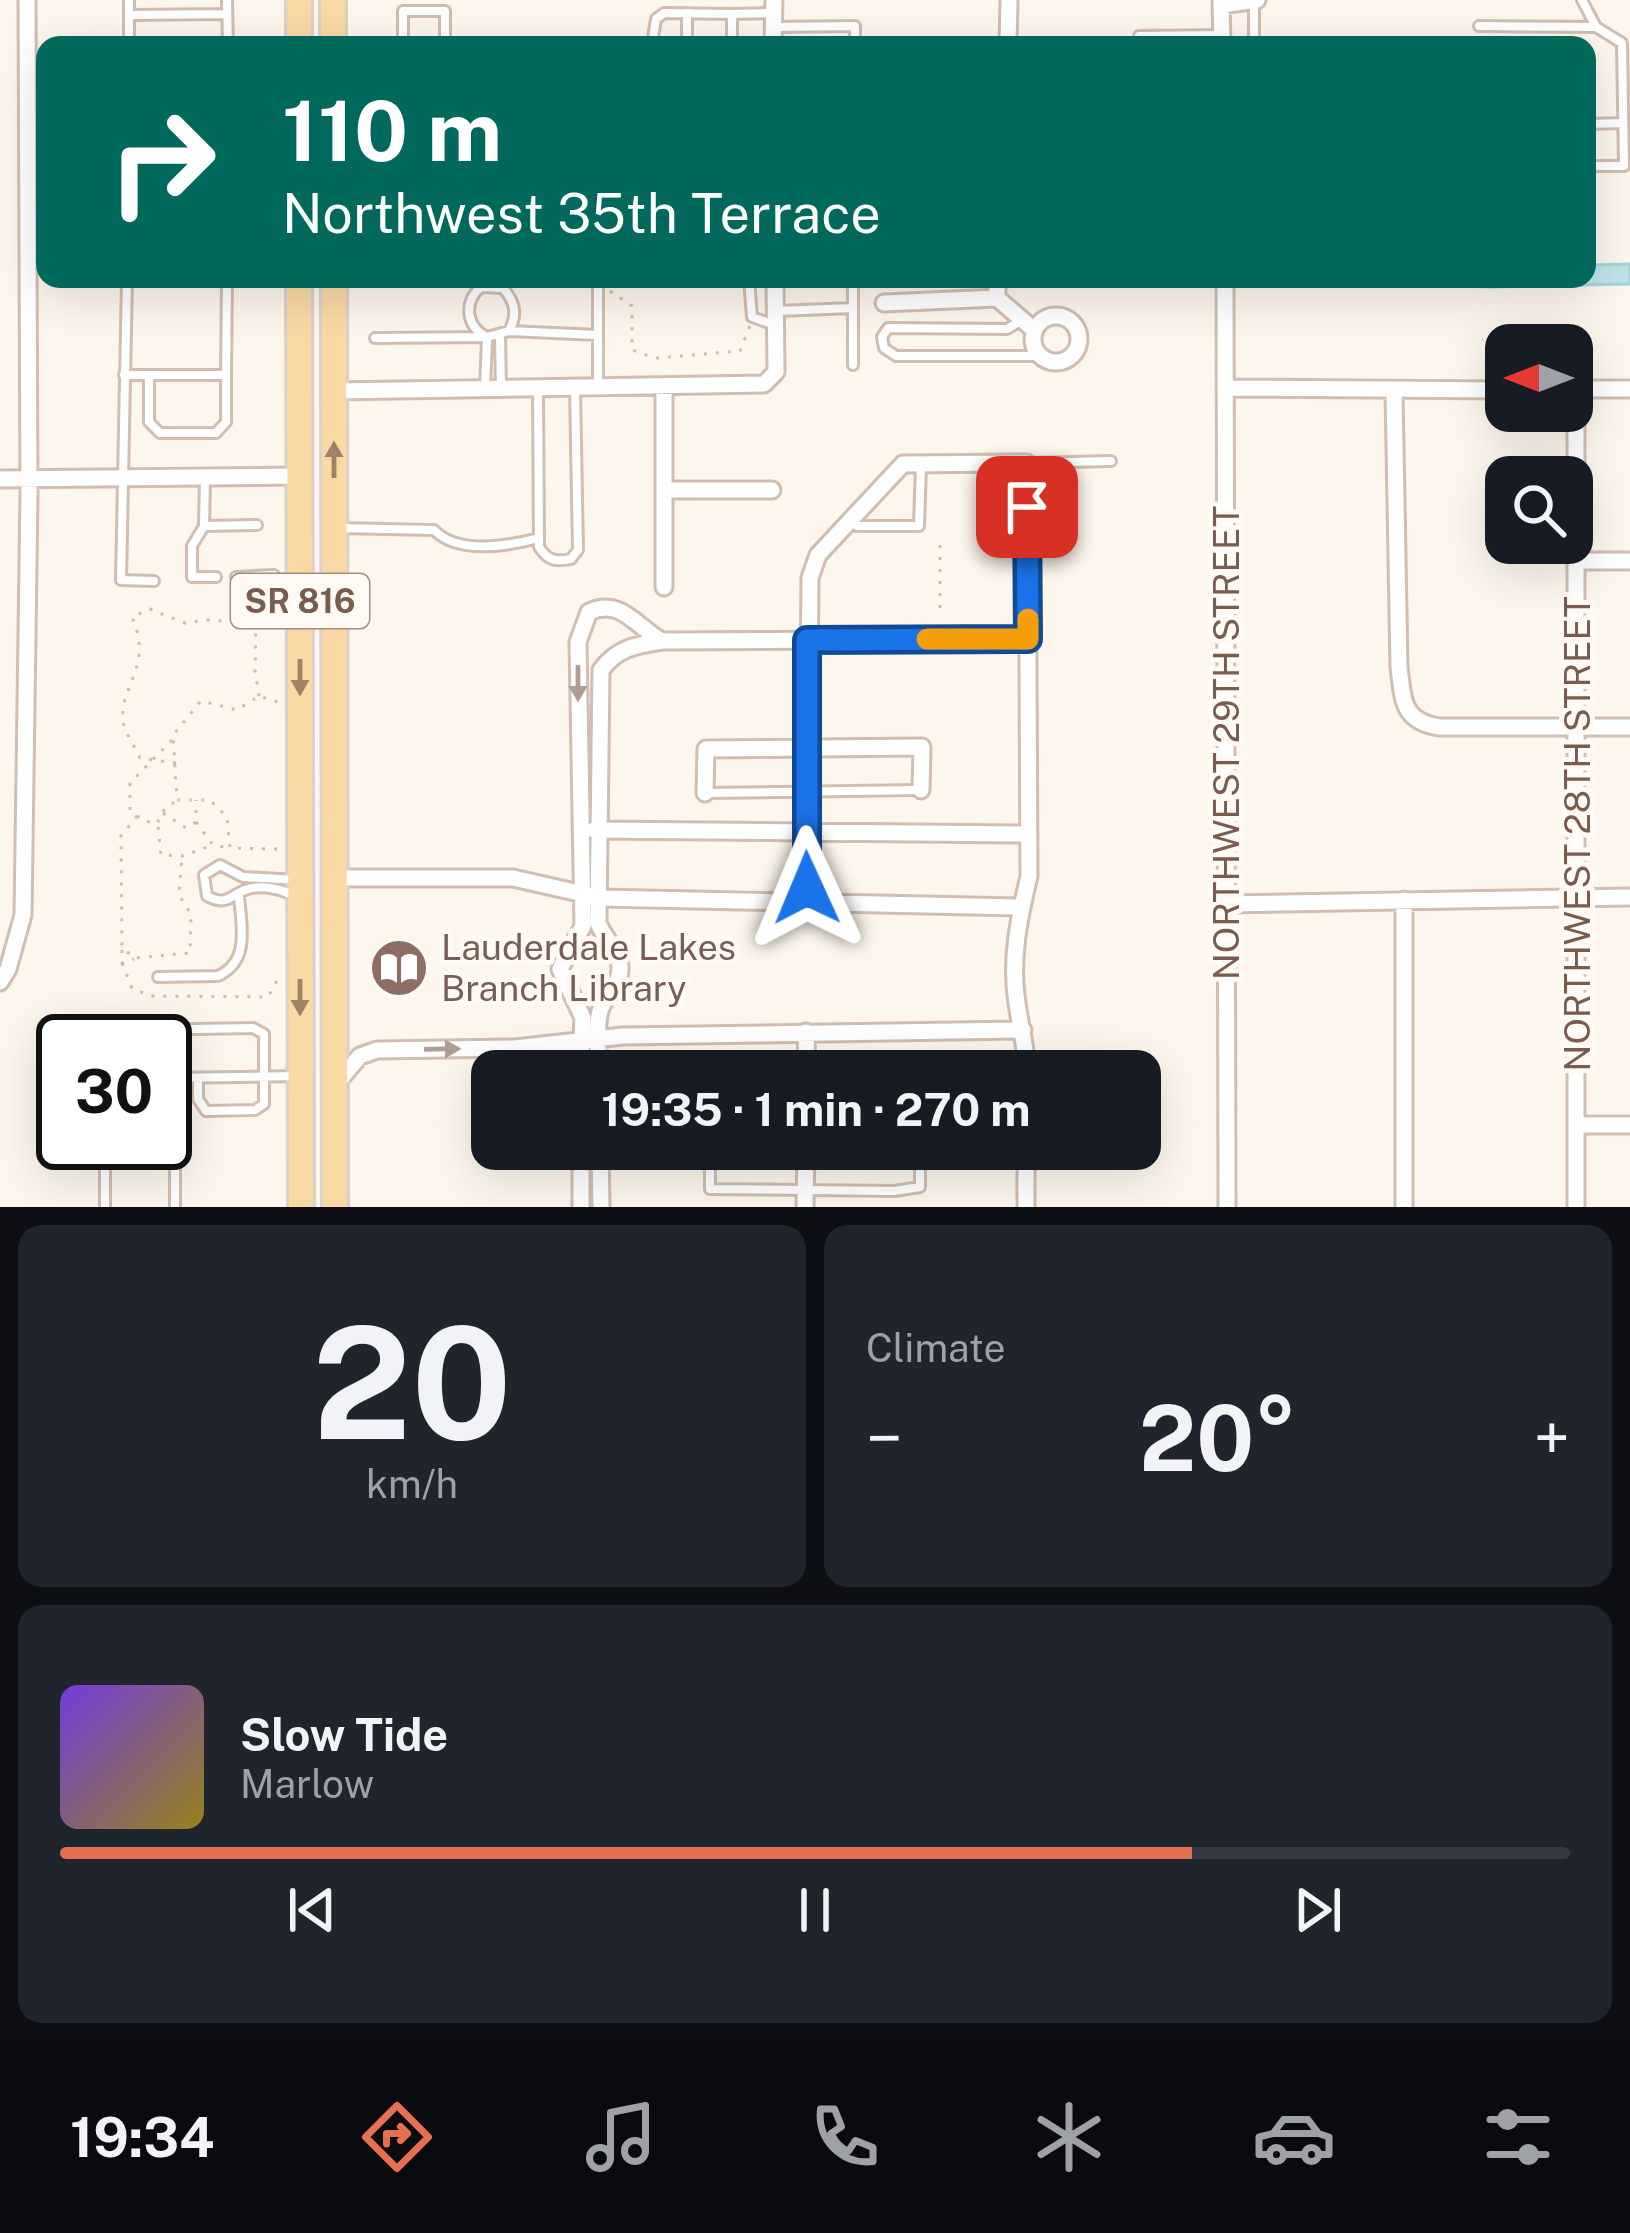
<!DOCTYPE html>
<meta charset="utf-8">
<style>
:root{--surface:#171b24;--page:#20242c;--text:#f1f3f6;--muted:#9ea1a6;--line:#363941;--accent:#e76f51}
body{margin:0;font-family:"Public Sans",sans-serif;background:var(--page);color:var(--text);height:100vh;display:flex;flex-direction:column;font-size:45px;white-space:nowrap}
*{box-sizing:border-box;margin:0}
p{font-size:39px;color:var(--muted)}
.icon{flex:none;width:66px;height:66px;fill:none;stroke:currentColor;stroke-width:2;stroke-linecap:round;stroke-linejoin:round}
.map{position:relative;height:1207px;overflow:hidden}
.side{display:flex;flex-direction:column;gap:18px;padding:18px;background:#0d0f14;flex:1}
.side>*{flex:none}
.guide{position:absolute;left:36px;top:36px;width:1560px;height:252px;border-radius:24px;box-shadow:0 12px 48px #0002;background:#00695c;color:#fff;overflow:hidden}
.needle{width:78px;rotate:270deg}
.fabs{position:absolute;left:1485px;top:324px;display:grid;gap:24px}
.fabs a{display:grid;place-items:center;width:108px;height:108px;border-radius:24px;background:var(--surface);box-shadow:0 12px 48px #0002;font-size:60px}
.speed{position:absolute;left:36px;top:1014px;display:flex;gap:24px;font-size:60px;font-weight:700;text-align:center}
.speed>*{display:grid;place-content:center;width:156px;height:156px;border-radius:50%;background:var(--surface);box-shadow:0 12px 48px #0002;line-height:1}
.speed .limit{border:6px solid #111;border-radius:18px;background:#fff;color:#111}
.pin{position:absolute;display:grid;place-items:center;width:102px;height:102px;color:#fff;margin:-51px;border-radius:24px;box-shadow:0 6px 18px #0006}
.me{position:absolute;width:132px;margin:-66px;rotate:359deg;stroke-linejoin:round;filter:drop-shadow(0 0 9px #0008)}
.turn{display:flex;align-items:center;gap:42px;height:252px;padding:0 48px;font-size:54px}
.turn .icon{width:156px;height:156px;stroke-width:2.5}
.turn b{display:block;font-size:84px;line-height:102px}
.big{font-size:90px;font-weight:700;line-height:1.1}
.side .card{flex:1;display:flex;flex-direction:column;justify-content:center;gap:18px;min-width:0;padding:0 42px;border-radius:24px;background:var(--page)}
.side .dial{align-items:center;gap:0}
.dial b{font-size:156px;line-height:1}
.song{display:flex;align-items:center;gap:36px}
.cover{width:144px;height:144px;border-radius:18px;background:linear-gradient(135deg,hsl(260 70% 55%),hsl(50 70% 35%))}
.played{height:12px;border-radius:6px;background:linear-gradient(90deg,var(--accent) 75%,var(--line) 75%)}
.keys{display:flex;justify-content:space-around;direction:ltr}
.heat{display:flex;justify-content:space-between;align-items:center;font-size:66px;direction:ltr}
.side .tiles{flex:1;display:grid;gap:18px;grid-template-columns:1fr 1fr}
.card:last-child{grid-column:span 2}
.trip{position:absolute;left:471px;top:1050px;width:690px;height:120px;border-radius:24px;background:var(--surface);box-shadow:0 12px 48px #0002;font-weight:700;line-height:120px;text-align:center}
.menu{display:flex;height:192px;justify-content:space-around;align-items:center;background:#090b0e;color:var(--muted)}
.menu .icon{width:84px;height:84px}
.menu .current{color:var(--accent)}
.menu b{font-size:54px;color:var(--text)}
.map>svg:first-child{display:block}
.water{fill:#bfe3e8;stroke:#a5d3da;stroke-width:3}
.lines{fill:none;stroke-linecap:round;stroke-linejoin:round}
.lane-casing{stroke:#d1beb0;stroke-width:14}
.street-casing{stroke:#d1beb0;stroke-width:21}
.primary-casing{stroke:#dad1cd;stroke-width:30}
.path{stroke:#d9b8a5;stroke-width:3;stroke-dasharray:3 9;stroke-linecap:butt}
.lane{stroke:#fff;stroke-width:8}
.street{stroke:#fff;stroke-width:15}
.primary{stroke:#fbd9a5;stroke-width:24}
.oneway{fill:#a18267}
.oneway2{fill:#af9d94}
.route-casing{stroke:#114b97;stroke-width:30}
.route{stroke:#1a73e8;stroke-width:21}
.slow{stroke:#f59e0b;stroke-width:21}
.labels{text-anchor:middle;dominant-baseline:central;stroke-width:10;stroke-linejoin:round;paint-order:stroke}
.shield{fill:#fffaf3;stroke:#a28b7f;stroke-width:3}
.shield-label{font-size:33px;font-weight:bold;fill:#7a5c4d}
.street-label{font-size:36px;fill:#7a5c4d;stroke:#fffaf3}
.education-label{font-size:36px;fill:#785e54;stroke:#fffaf3;text-anchor:start}
</style>
<div class="map">
<svg width="1630" height="1207" viewBox="0 0 1630 1207">
<rect width="100%" height="100%" fill="#fdf6ec"/>
<path class="water" d="M1630,264v20l-138,3 -156,-4v-4h251v-14z"/>
<g class="lines">
<defs>
<path id="lane" d="M129,0v45
M227,0l1,45
M1254,1v44
M687,13v32
M129,15l98,-1
M1479,26l117,1 -14,-27
M775,27l80,-1v19
M403,45v-34h42v34
M652,45l4,-26 8,-6 68,1
M732,45v-31l40,-1
M1139,45v-9l83,-1
M1587,124l36,-1
M1587,166h37l-2,-123 -26,-16
M127,279l-6,301 33,1
M749,279l3,38 23,8
M853,308v57
M777,311l76,-3v-29
M1022,320l-15,9 -119,-1 -6,9 2,11 12,8h143
M509,331c9,-17 6,-29 -6,-43l-22,-1c-18,15 -15,40 6,50l22,-6 89,4v52
M598,335v-56
M500,336l1,53
M375,338l112,-1 -2,52
M124,375h102l1,-96
M149,375v47l11,11h56l10,-11v-47
M538,390l1,157c9,14 17,15 32,12l7,-9 -3,-161
M1028,463l83,-2
M205,479l-1,47 53,-1
M852,522l5,4h62l2,-61
M204,526l-12,20v31h24
M337,528l97,2c24,25 74,16 105,8
M236,577l38,-2v16h23
M706,793l213,-3
M296,897c-13,-8 -36,-13 -51,-7 -17,7 -19,16 -38,6l-3,-21 16,-10 23,12 55,3
M158,977l60,-1c33,-15 23,-51 21,-80
M130,1041l8,-11 115,-2 11,6v70l-9,6 -49,1 -8,-12v-21
M165,1078l134,-2
M175,1078v129
M105,1143v64
M710,1149v40l184,2 26,-4v-38"/>
<path id="street" d="M1221,0l1,45
M1221,5l36,-5
M773,45l1,-45
M1008,45l1,-45
M997,279v19l37,32
M1225,279l2,928
M884,303l113,-5
M1033 339a23 23 0 1 1 46 0a23 23 0 1 1-46 0Z
M664,388v199
M1225,388l281,2
M1572,389h58
M1576,389v818
M334,391l430,-7 12,-12 -1,-93
M1394,391l5,276c4,33 3,54 40,60h191
M0,479l300,-3
M665,490h107
M1578,561h52
M705,793l1,-44 216,-2 -1,43
M594,830l435,4
M334,878h179l88,20 421,9
M1404,900v307
M807,903l3,-325 8,-23 85,-91 124,-1 2,413c-10,42 -19,84 -12,127 3,24 10,44 9,68
M1226,904l404,-7
M0,982l8,-13 15,-54 6,-421 -2,-494
M806,1032l1,39
M580,1071l3,-53 -23,-49 23,-43 -5,-284 11,-30c32,-15 47,15 73,29
M599,1071c0,-19 -4,-42 1,-60 5,-17 21,-25 20,-44 -1,-16 -16,-29 -22,-44l3,-253c16,-22 35,-25 61,-29l366,-2
M336,1084l24,-28 17,-6 138,-2 108,-12 400,-6
M1576,1125h54
M581,1149v58
M600,1149l1,58
M805,1207l1,-58
M1026,1207v-58"/>
<path id="primary" d="M299,0v45
M333,0v45
M299,279l2,928
M334,279l1,928"/>
</defs>
<use href="#lane" class="lane-casing"/>
<use href="#street" class="street-casing"/>
<use href="#primary" class="primary-casing"/>
<path class="path" d="M610,291l22,15v44l23,8 85,-7 10,-25
M940,545v72
M172,740l-42,43v27l12,10 15,4 5,-12 15,-12
M176,763l-36,-5c-5,-11 -15,-25 -17,-36 -4,-39 31,-53 9,-105l18,-8 35,14 22,-3 49,3 -1,47 4,26
M163,813l23,15 10,-6v-22
M137,816l-16,20 1,112 13,10 55,-5 1,-39 -12,-19 3,-39
M196,822l17,23 16,3
M158,827l3,28 21,1 31,-11
M277,849l-47,-1 -3,-31 -17,-17h-33l-4,-65 28,-34 36,9 22,-14 19,6
M122,950v13l12,-4
M122,963l10,25 18,8 118,1 11,-20"/>
<use href="#lane" class="lane"/>
<use href="#street" class="street"/>
<use href="#primary" class="primary"/>
</g>
<defs><path id="oneway-solid" d="M-6-.8H1V-3.2L6.5 0L1 3.2V.8H-6Z" transform="scale(3)"/></defs>
<g class="oneway">
<use href="#oneway-solid" transform="translate(334 460) rotate(-90)"/>
<use href="#oneway-solid" transform="translate(300 677) rotate(90)"/>
<use href="#oneway-solid" transform="translate(300 997) rotate(90)"/>
</g>
<g class="oneway2">
<use href="#oneway-solid" transform="translate(578 683) rotate(90)"/>
<use href="#oneway-solid" transform="translate(442 1049) rotate(-1)"/>
</g>
<g class="lines">
<defs>
<path id="route" d="M807,888v-248l221,-1 -1,-132"/>
</defs>
<use href="#route" class="route-casing"/>
<use href="#route" class="route"/>
<path class="slow" d="M927,639h101v-20"/>
</g>
<defs>
<symbol id="library-disc" viewBox="-11 -11 22 22"><circle r="9.5" fill="#8d6e63" stroke="#fffaf3"/><path d="M-6-4Q-3-5.5-.7-3.5V5Q-3 3-6 4ZM6-4Q3-5.5 .7-3.5V5Q3 3 6 4Z" fill="#fff"/></symbol>
</defs>
<g fill-rule="evenodd">
<use href="#library-disc" x="366" y="935" width="66" height="66"/>
</g>
<g class="labels">
<rect class="shield" x="231" y="574" width="138" height="54" rx="9"/>
<g class="shield-label">
<text x="300" y="601">SR 816</text>
</g>
<g class="street-label">
<text transform="translate(1226 743) rotate(-90)">NORTHWEST 29TH STREET</text>
<text transform="translate(1577 834) rotate(-90)">NORTHWEST 28TH STREET</text>
</g>
<g class="education-label">
<text x="441" y="947">Lauderdale Lakes<tspan x="441" dy="41">Branch Library</tspan></text>
</g>
</g>
</svg>
<div class="fabs">
<a><svg class="needle" viewBox="-14 -14 28 28"><path d="M0-13l5 13h-10z" fill="#e53935"/><path d="M0 13l5-13h-10z" fill="#9ea1a6"/></svg></a>
<a><svg class="icon" aria-label="search" viewBox="0 0 24 24"><circle cx="10" cy="10" r="6"/><path d="M15 15l6 6"/></svg></a>
</div>
<div class="speed"><div class="limit">30</div></div>
<div class="pin" style="left:1027px;top:507px;background:#d93025"><svg class="icon" aria-label="arrive" viewBox="0 0 24 24"><path d="M6 21V4h12l-3 4 3 4H6"/></svg></div>
<svg class="me" style="left:807px;top:888px" viewBox="-20 -20 40 40"><path d="M0-17L14 15 0 8-14 15z" fill="#1a73e8" stroke="#fff" stroke-width="4"/></svg>
<div class="trip">19:35 · 1 min · 270 m</div>
<div class="guide">
<div class="turn"><svg class="icon" aria-label="right" viewBox="0 0 24 24"><path d="M7 20v-9h11M14 6l5 5-5 5"/></svg><div><b>110 m</b>Northwest 35th Terrace</div></div>
</div>
</div>
<section class="side">
<div class="tiles">
<div class="card dial"><b>20</b><p>km/h</p></div>
<div class="card"><p>Climate</p>
<div class="heat"><a>−</a><b class="big">20°</b><a>+</a></div>
</div>
<div class="card">
<div class="song"><i class="cover"></i><div><b>Slow Tide</b><p>Marlow</p></div></div>
<div class="played"></div>
<div class="keys"><svg class="icon" aria-label="previous" viewBox="0 0 24 24"><path d="M18 5L8 12l10 7zM5 5v14"/></svg><svg class="icon" aria-label="pause" viewBox="0 0 24 24"><path d="M8 5v14M16 5v14"/></svg><svg class="icon" aria-label="next" viewBox="0 0 24 24"><path d="M6 5l10 7-10 7zM19 5v14"/></svg></div>
</div>
</div>
</section>
<nav class="menu">
<b>19:34</b>
<svg class="icon current" aria-label="directions" viewBox="0 0 24 24"><path d="M12 3l9 9-9 9-9-9zM9 14v-3h6M13 9l2 2-2 2"/></svg>
<svg class="icon" aria-label="music" viewBox="0 0 24 24"><path d="M9 18V5l10-2v13"/><circle cx="6" cy="18" r="3"/><circle cx="16" cy="16" r="3"/></svg>
<svg class="icon" aria-label="phone" viewBox="0 0 24 24"><path d="M5 4h4l2 5-3 2q2 4 5 5l2-3 5 2v4C11 20 4 13 5 4z"/></svg>
<svg class="icon" aria-label="climate" viewBox="0 0 24 24"><path d="M12 3v18M4 7l16 10M4 17L20 7"/></svg>
<svg class="icon" aria-label="car" viewBox="0 0 24 24"><path d="M5 17H2v-5l4-1 3-4h7l3 4 3 1v5h-3M9 17h6M6 11h13"/><circle cx="7" cy="17" r="2"/><circle cx="17" cy="17" r="2"/></svg>
<svg class="icon" aria-label="filters" viewBox="0 0 24 24"><path d="M4 7h16M4 17h16"/><circle cx="9" cy="7" r="2"/><circle cx="15" cy="17" r="2"/></svg>
</nav>
